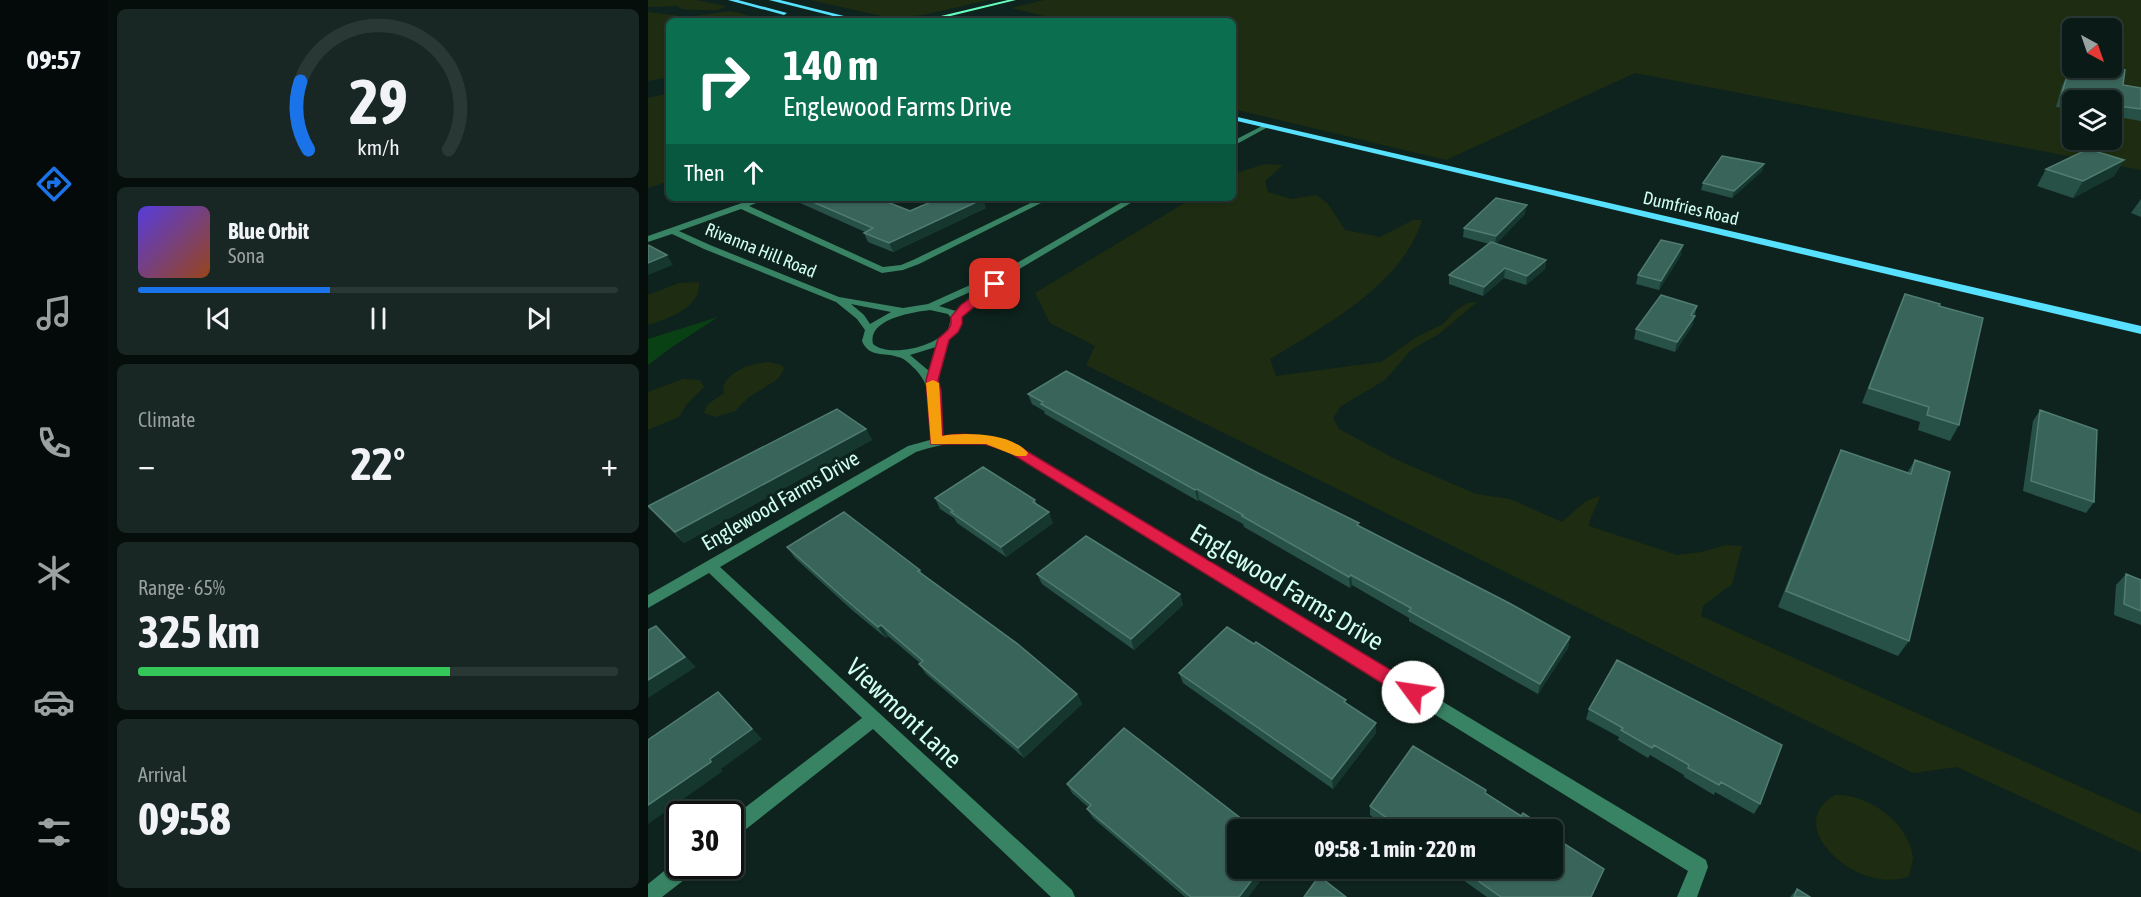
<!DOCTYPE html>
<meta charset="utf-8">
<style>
:root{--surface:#0a1a16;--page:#182723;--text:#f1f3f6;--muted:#99a1a1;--line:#2a3835;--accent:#1a73e8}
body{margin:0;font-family:"Asap Condensed",sans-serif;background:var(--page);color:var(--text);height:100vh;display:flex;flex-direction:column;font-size:22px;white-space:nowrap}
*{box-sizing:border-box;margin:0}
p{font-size:20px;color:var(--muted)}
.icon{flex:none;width:33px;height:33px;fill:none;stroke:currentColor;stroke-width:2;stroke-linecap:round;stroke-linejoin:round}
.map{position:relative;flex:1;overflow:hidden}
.drawer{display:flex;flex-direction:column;gap:9px;padding:9px;background:#060e0c;width:540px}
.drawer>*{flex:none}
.banner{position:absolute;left:18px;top:18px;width:570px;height:183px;border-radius:9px;box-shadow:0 2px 4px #0004,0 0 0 2px var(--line);background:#0b6e4f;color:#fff;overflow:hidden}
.needle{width:39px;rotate:140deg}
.fabs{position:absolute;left:1414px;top:18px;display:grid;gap:12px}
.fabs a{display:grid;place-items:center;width:60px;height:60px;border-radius:9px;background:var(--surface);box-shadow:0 2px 4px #0004,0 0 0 2px var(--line);font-size:30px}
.speed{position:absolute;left:18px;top:801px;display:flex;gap:12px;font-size:30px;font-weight:700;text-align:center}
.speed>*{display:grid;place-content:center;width:78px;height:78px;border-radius:50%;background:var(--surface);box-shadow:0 2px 4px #0004,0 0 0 2px var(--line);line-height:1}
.speed .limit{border:3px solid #111;border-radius:9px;background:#fff;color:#111}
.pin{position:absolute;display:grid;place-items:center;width:51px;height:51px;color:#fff;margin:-26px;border-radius:12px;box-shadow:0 3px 9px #0006}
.me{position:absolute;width:66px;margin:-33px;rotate:301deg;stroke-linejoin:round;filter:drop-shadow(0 0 4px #0008)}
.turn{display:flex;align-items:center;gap:21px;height:126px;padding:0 18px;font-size:27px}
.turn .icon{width:78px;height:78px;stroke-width:2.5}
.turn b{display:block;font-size:42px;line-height:51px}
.then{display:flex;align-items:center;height:57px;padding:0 18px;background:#0003;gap:12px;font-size:22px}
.big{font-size:45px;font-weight:700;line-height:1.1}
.drawer .card{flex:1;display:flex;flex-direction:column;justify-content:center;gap:9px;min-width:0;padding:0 21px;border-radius:9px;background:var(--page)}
.drawer .dial{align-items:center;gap:0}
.dial svg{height:156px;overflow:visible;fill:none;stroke:var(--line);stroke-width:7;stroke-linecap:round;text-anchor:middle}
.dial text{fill:var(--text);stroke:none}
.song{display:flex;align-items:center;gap:18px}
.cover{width:72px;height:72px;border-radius:9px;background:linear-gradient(135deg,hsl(250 70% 55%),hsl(20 70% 35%))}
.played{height:6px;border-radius:3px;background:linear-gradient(90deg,var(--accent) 40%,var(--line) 40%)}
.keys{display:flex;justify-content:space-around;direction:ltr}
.heat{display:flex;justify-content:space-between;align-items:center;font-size:33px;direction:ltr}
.charge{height:9px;border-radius:4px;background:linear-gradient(90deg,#34c759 65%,var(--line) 0)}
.trip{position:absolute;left:579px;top:819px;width:336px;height:60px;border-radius:9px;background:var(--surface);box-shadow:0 2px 4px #0004,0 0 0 2px var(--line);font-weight:700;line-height:60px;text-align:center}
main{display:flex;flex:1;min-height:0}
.tab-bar{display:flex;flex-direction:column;width:108px;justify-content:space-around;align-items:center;background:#040a09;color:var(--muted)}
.tab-bar .icon{width:42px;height:42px}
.tab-bar .selected{color:var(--accent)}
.tab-bar b{font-size:27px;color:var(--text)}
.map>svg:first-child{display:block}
.green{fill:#1e2d11;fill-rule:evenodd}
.water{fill:#094114}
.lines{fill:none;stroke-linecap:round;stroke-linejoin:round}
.street{fill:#388364;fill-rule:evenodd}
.secondary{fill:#67ffbf;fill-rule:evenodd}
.primary{fill:#57e1ff;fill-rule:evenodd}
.wall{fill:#275147}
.shaded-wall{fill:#15372e}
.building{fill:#396459;stroke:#517c70;stroke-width:1.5}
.route{fill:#e11d48;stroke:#92132f;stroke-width:1.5}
.slow{fill:#f59e0b}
.labels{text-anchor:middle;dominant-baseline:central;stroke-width:6;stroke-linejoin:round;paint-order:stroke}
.far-street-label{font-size:18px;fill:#d0ffef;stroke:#0e231d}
.street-label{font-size:21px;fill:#d0ffef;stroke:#0e231d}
.near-street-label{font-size:26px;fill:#d0ffef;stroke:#0e231d}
</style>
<main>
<nav class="tab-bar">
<b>09:57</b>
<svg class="icon selected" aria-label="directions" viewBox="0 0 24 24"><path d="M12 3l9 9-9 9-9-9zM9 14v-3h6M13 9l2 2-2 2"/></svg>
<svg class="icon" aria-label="music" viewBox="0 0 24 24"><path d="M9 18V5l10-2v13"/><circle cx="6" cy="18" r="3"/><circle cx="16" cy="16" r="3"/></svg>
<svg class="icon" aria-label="phone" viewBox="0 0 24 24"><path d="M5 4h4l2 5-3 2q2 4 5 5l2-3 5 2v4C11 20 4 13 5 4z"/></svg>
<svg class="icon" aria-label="climate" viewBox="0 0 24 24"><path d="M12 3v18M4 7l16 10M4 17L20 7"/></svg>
<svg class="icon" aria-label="car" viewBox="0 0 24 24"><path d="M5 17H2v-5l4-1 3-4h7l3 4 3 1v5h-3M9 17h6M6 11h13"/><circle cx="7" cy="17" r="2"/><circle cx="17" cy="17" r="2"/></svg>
<svg class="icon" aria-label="filters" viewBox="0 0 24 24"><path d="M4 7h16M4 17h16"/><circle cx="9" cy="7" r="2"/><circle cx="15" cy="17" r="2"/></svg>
</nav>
<section class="drawer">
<div class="card dial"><svg viewBox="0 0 100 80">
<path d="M14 69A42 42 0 1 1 86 69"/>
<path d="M14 69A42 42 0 0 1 10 34" stroke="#1a73e8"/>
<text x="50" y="56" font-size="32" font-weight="700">29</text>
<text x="50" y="72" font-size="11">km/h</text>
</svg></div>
<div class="card">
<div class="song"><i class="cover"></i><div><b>Blue Orbit</b><p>Sona</p></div></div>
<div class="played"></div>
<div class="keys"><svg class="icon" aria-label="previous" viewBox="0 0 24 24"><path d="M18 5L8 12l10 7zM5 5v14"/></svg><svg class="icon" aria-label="pause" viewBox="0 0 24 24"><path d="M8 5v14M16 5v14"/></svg><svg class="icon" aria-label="next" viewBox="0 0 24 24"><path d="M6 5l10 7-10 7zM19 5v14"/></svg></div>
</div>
<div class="card"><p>Climate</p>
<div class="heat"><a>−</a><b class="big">22°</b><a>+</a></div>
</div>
<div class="card"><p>Range · 65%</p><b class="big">325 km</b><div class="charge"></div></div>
<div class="card"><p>Arrival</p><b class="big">09:58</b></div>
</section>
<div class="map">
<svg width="1493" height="897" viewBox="0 0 1493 897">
<rect width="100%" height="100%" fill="#0e231d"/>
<path class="green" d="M0,0h48l30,6 -8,4h-24l-12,-1 -5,-3 -29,1z
M162,0h179l-66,15 -32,3z
M396,0h1097v170l-506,-97 -189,87 -213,-51v-88h-168l-54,-13zM1425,28h39v40h-39zM1425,100h39v40h-39z
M83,11l39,10h-101v56l-21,4v-69l40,5z
M21,93v88l-21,7v-90z
M617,164l18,1 -18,16 3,11 23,7 25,-4 12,9 17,26 35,7 33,-17h9c-19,64 -98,106 -152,139l6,17 105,-14 34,-24 28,-14 12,-13 13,-8 9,-1 -38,32 -28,16 -26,30 -44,26 -8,12 6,11 56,30 81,35 34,5 52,23 24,-21 14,-5c-3,11 -10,19 -11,30l88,29 25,-3 23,-7 17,1 -10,38 -29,22 -2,10 440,198v38l-184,-85 -44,6 -827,-408 9,-19 -45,-23 -15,-30 158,-95h40v-24z
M51,282c3,25 -31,37 -51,43v-30l31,-12z
M120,362l14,3 2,4 -6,10 -29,18 -14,14 -19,6 -12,-4 4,-9 16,-11 -1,-7c9,-17 28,-22 45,-24z
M35,379l17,1 4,7 -18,18 -7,12 -31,13v-38z
M1187,795c33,-1 73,27 78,62 0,6 -3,13 -4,19 -48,21 -130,-50 -74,-81z"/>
<path class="water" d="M70,317l-46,30 -24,18v-26z"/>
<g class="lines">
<path class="street" d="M618,124l3,2 -1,1 -35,19v-5z
M108,198h12l-19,8 134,61 18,-2 12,-5 128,-62h10l-132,66 -16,6 -21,3 -141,-64 -62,22 31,14 129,52 64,11 25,-4 82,-37 119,-69h10l-123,73 -20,9 5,3 -2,2 -25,18 -13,15 -2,9 -11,13 -12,42 5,19 1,36c27,-5 51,-1 76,9l688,414 2,7 -11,30h-20l11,-26 -678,-419c-32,-13 -62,-11 -94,0l-196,115 352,323 3,7h-24l-178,-168 -137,108 -6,3v-21l132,-101 -153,-145 -61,35v-13l260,-149 22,-6c1,-26 4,-53 -16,-72 -4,-4 -10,-10 -16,-11 -14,-5 -29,1 -36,-16l3,-11 -8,-11 -21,-17 -132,-53 -32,-15 -24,8v-6zM342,283l-22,16 -12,12 -17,-5zM203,304l40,8 -21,12 -6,-9zM282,310l18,4 3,4c0,0 -2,8 -2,9 -10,20 -60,31 -76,17 -6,-25 40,-32 57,-34zM288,347l-7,24 -19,-16z
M31,859l1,7h15l-2,7 -31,24h-14v-13z"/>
<path class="secondary" d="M360,0h8l-86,21h-10z"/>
<path class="primary" d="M80,0h10l49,13 -3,2z
M121,0h11l84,21h-11z
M585,116l908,210v8l-908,-214z"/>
</g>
<path class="wall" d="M1432,68h28l15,17 18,3v33l-29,-5v-16h-39v9l-17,-2 6,-21 5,-10 9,1z
M1476,160l-10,16 -41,22 -36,-12 9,-17z
M1116,164l-2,7 -30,27 -31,-8 2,-7z
M141,198h88l33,13 76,-3 -93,44 -25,-10 -4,-9 1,-1z
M1493,199v18l-10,-4z
M877,214l-29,30 50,16 -1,9 -19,16 -22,-7 -21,18 -34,-12v-9l40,-31 -26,-7 1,-9z
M1033,255l-22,35 -23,-6 2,-9z
M1257,294l34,12 20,119 -9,16 -32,-11 2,-8 -58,-19 36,-94z
M1049,306l-5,20 -17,26 -41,-13 2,-10z
M380,394l230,79 312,164 -2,11 -30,46 -129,-73v-3l-57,-33 -2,3 -106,-61 -1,-3 -44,-24 -1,1 -153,-87 -1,-3 -12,-7z
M1392,410l54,92 -8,11 -63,-22 10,-70z
M218,429l6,11 -188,103 -27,-27 -9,-10z
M1193,450l66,23 8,-13 -6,181 -11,15 -120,-49 56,-142z
M287,498l100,2 2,4 16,19 -47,34 -49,-34 -3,-5 -14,-9z
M139,547l133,23 3,6 154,118 5,10 -58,54 -98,-84 -7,-10 1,-1 -32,-27 -2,2 -34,-28 -57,-52z
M389,574l143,20 3,11 -49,45 -92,-66z
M1478,574l15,6v45l-27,-10 2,-30z
M531,673l168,31 29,29 -43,56 -150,-106z
M941,709l171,95 -6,10 -39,-22 -1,3 -30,-18v-2l-34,-20 -2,3 -30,-18 1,-3 -33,-18z
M419,784l171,84h32l-22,29h-63l-92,-79 -6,-9 1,-2 -16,-14z
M838,794l35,22 27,14h-157l-21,-15v-9z
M916,840l-1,3 28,54h-104l-41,-29h106z
M1149,889l13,8h-20z"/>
<path class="shaded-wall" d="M1476,160l-10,16 -41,22 10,-17z
M1116,164l-2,7 -30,27 2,-7z
M335,199l3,9 -93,44 -4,-9z
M879,205l-2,9 -30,31 1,-9z
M1035,245l-2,10 -22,35 2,-9z
M19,255l6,10 -25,10v-12z
M898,260l-1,9 -19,16 1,-9z
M857,268l-1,10 -21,18 1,-9z
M1047,316l-3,10 -17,26 2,-10z
M218,429l6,11 -188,103 -9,-11z
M549,489l2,11 -1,1 -3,-11z
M401,512l4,11 -47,34 -5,-10z
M703,575l1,10 -2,3 -1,-11z
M532,594l3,11 -49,45 -3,-11z
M233,625l7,11 -2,2 -8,-11z
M8,626l40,41 -48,31v-18z
M922,637l-2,11 -30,46 2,-10z
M70,692l44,47 -41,30 2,2 -75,53v-19l62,-46z
M429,694l5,10 -58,54 -6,-10z
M728,723v10l-43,56 -1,-10z
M613,868h9l-22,29h-9z"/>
<path class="building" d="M1433,68h27l17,2 -2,15 18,3v21l-29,-4v-5h-26l-25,-4 6,-20 11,2z
M1440,149l36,11 -41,21 -37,-12z
M1074,156l42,8 -30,27 -31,-8z
M156,198h73l33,13 30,-13h43v1l-94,44 -25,-10 9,-5z
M848,198l31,7 -31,31 -32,-8z
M1013,240l22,5 -22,36 -23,-6z
M843,242l55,18 -19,16 -22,-8 -21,19 -35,-12z
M0,245l19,10 -19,8z
M1257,294l35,10 -1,2 44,12 -24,107 -32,-10 2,-8 -60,-19z
M1013,295l36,11 -6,9 4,1 -18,26 -41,-13z
M418,371l192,102 101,50 -2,2 152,78 61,34 -30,47 -131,-73 2,-3 -60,-33 -2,2 -107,-61 1,-1 -46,-26 -2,1 -154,-86 2,-2 -15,-8z
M189,409l29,20 -191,103 -27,-26z
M1392,410l57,20 -3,72 -63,-21z
M1193,450l70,24 4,-14 35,12 -41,169 -123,-50z
M335,467l52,33 -2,2 16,10 -48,35 -50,-35 2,-1 -18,-13z
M196,512l76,58 -2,1 101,74 58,49 -59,54 -99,-84 4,-3 -42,-36 -3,2 -33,-28 -58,-52z
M438,536l94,58 -49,45 -94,-65z
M1478,574l15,6v31l-17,-7z
M8,626l29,31 -37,23v-50z
M579,627l27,17 2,-2 90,58 -2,2 32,21 -44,56 -153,-106z
M969,660l165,85 -22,59 -39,-22 -2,3 -31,-17 1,-3 -35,-20 -2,3 -31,-18 2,-2 -34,-19z
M70,692l34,37 -42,30 1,3 -63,43v-65z
M476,728l123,95 -2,2 6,5h-13v38h23l-22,29h-48l-104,-88 4,-4 -24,-21z
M765,746l73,44 -1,3 36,23 2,-3 25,17h-144l-34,-24z
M904,833l12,7 -1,3 41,26 -13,28h-90l-41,-29h92z
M671,876l27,21h-42z
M1149,889l13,8h-16z"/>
<path class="route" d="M347,281l5,3 -1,2 -37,31v7l-4,8 -9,8 -11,40 3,11 2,45c27,-5 50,1 75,10l401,241 3,5 -3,6 -6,2 -7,-2 -397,-246 -24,-8h-54l-5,-64 12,-41 10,-9 3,-6v-7l10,-12z"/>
<path class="slow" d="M285,380l6,3 3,53c23,-4 70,-3 86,17l-2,3h-10l-30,-12h-55l-5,-61z"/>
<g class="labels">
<g class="far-street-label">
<text transform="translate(1043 208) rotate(13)">Dumfries Road</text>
<text transform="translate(113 250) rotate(22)">Rivanna Hill Road</text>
</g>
<g class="street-label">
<text transform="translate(132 500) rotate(-30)">Englewood Farms Drive</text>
</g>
<g class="near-street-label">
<text transform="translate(639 587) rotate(31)">Englewood Farms Drive</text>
<text transform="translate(256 713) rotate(43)">Viewmont Lane</text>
</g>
</g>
</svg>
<div class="fabs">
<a><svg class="needle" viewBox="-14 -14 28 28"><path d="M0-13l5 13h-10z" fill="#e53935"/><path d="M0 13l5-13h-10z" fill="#99a1a1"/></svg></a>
<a><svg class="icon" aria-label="layers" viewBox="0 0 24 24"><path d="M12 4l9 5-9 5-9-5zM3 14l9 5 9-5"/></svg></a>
</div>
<div class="speed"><div class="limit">30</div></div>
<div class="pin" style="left:347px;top:284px;background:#d93025"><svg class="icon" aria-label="arrive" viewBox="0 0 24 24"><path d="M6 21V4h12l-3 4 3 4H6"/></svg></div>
<svg class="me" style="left:765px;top:692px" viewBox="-20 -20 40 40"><circle r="19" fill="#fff"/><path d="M0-13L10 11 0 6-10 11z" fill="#e11d48"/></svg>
<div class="trip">09:58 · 1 min · 220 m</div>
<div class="banner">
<div class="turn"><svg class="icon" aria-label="right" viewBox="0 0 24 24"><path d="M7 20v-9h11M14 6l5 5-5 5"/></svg><div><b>140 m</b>Englewood Farms Drive</div></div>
<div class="then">Then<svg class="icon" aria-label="ahead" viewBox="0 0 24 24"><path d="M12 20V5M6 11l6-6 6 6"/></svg></div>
</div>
</div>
</main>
